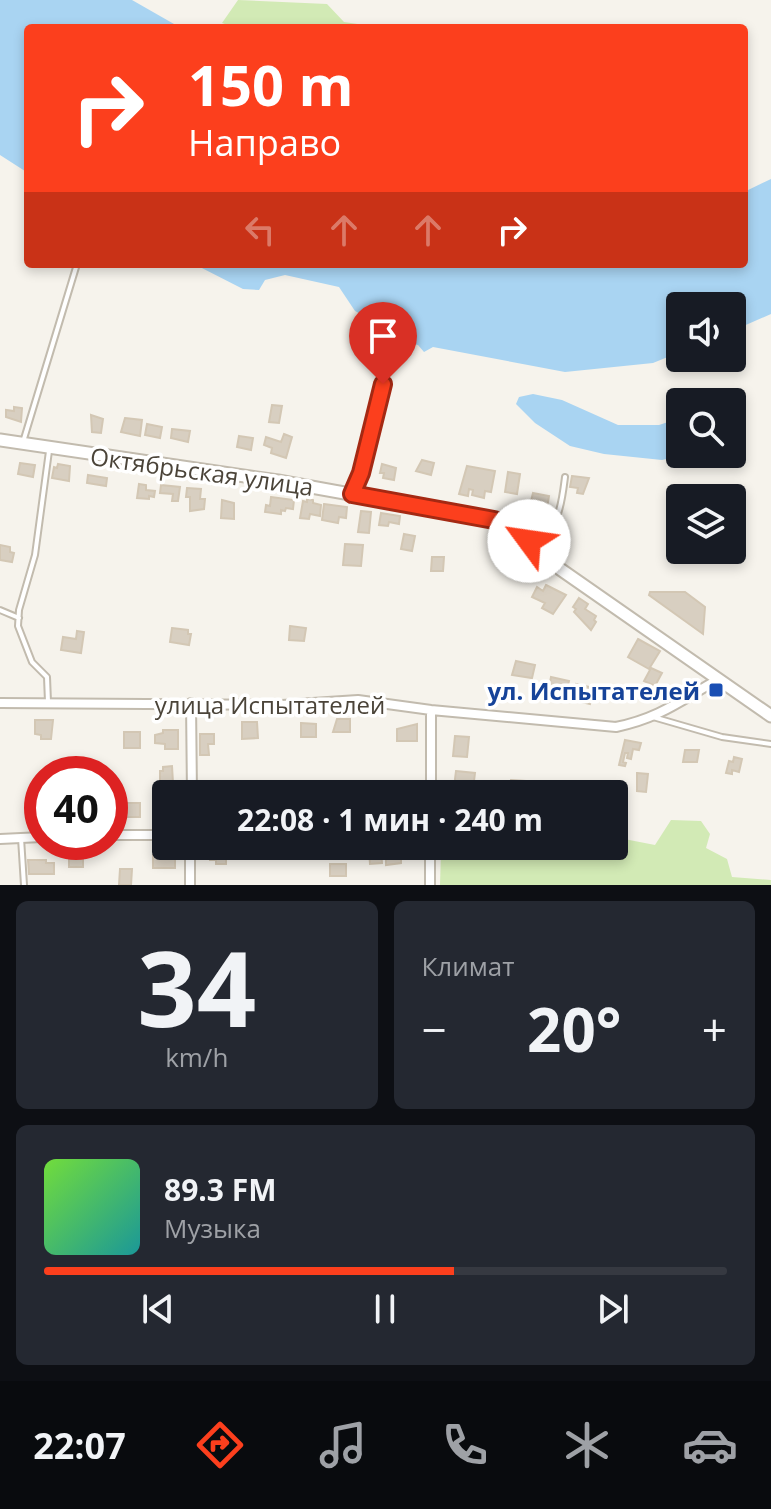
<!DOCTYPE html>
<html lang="ru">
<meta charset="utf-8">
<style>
:root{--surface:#171b24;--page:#242831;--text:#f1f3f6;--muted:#9ea1a6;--line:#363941;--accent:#fc3f1d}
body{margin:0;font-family:"Open Sans",sans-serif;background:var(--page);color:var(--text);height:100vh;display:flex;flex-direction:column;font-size:30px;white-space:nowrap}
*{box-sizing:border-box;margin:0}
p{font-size:26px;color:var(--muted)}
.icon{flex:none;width:44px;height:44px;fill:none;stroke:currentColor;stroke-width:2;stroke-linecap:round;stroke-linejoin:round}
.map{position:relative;height:885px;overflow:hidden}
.details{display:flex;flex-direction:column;gap:16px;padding:16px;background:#0d0f14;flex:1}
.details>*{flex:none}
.guide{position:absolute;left:24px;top:24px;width:724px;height:244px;border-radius:8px;box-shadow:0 4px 12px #0003;background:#fc3f1d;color:#fff;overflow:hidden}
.tools{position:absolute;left:666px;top:292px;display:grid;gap:16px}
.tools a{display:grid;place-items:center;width:80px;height:80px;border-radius:8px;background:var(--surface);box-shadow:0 4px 12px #0003;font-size:40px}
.speed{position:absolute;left:24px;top:756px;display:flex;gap:16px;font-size:40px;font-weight:700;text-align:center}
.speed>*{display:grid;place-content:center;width:104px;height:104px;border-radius:50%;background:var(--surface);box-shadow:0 4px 12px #0003;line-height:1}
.speed .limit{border:12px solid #d22;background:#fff;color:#111}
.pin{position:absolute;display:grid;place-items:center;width:68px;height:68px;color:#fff;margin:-82px -34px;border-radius:50% 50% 50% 0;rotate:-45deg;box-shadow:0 0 8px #0007}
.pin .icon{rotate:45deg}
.me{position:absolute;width:88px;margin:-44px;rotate:301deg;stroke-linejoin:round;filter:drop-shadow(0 0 6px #0008)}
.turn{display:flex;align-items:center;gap:28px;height:168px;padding:0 32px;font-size:36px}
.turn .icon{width:104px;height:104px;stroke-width:2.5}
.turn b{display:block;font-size:56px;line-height:68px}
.lanes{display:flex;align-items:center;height:76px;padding:0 32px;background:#0003;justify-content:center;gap:40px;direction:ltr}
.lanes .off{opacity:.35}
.big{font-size:60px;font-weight:700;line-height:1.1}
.details .tile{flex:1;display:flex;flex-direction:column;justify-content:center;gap:12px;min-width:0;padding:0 28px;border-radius:12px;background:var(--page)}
.details .dial{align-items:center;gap:0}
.dial b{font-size:104px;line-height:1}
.song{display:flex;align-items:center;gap:24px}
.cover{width:96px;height:96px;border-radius:12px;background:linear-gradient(135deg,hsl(100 70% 55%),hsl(180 70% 35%))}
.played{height:8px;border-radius:4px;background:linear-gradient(90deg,var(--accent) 60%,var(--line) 60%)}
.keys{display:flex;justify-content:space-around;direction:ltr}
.heat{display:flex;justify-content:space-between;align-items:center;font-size:44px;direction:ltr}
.details .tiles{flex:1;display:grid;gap:16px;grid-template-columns:1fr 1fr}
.tile:last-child{grid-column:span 2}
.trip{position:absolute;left:152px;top:780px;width:476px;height:80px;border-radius:8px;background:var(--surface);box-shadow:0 4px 12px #0003;font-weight:700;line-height:80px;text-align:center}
.tabs{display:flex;height:128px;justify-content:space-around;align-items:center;background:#090b0e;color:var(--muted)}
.tabs .icon{width:56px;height:56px}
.tabs .selected{color:var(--accent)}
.tabs b{font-size:36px;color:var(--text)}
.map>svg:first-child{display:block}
.green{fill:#d2eab5}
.water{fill:#a9d4f2}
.building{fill:#d8cfc1;stroke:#d3c7b4;stroke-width:2}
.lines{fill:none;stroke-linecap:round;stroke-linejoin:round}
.service-casing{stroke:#c2bbae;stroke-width:8}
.minor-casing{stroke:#c2bbae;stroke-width:12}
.tertiary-casing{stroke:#c2bbae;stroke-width:15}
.service{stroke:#fff;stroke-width:4}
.minor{stroke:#fff;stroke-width:8}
.tertiary{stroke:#fff;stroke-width:11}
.route-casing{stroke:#a42913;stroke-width:20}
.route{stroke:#fc3f1d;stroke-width:14}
.transit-dot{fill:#1a4fb4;stroke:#fff;stroke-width:3}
.labels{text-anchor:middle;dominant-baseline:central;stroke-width:7;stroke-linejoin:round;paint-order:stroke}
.street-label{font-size:24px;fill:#4b4439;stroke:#fff}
.transit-label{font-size:24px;font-weight:bold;fill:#164399;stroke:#fff;text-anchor:end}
</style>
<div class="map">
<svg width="771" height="885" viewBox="0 0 771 885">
<rect width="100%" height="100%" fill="#f6f3ec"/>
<path class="green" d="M238,0l89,4 17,18 41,6h-149l-14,-5z
M671,820l30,1 9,13 -4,14 21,11 5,18 39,3v5h-331l1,-33 15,-6h158v-9l41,8z"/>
<path class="water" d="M0,0h132l49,28h-153v145l-28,-18z
M771,179v135l-39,17v-25h-52v46l-27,11 -88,9 -132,-25 -9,5 -6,-7 -11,-2 -12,9 1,-12 -3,-9 -38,-20 -16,-24 -54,-12 -20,5 -6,10 -16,-1 -49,-25h550v-72z
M533,394l29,6 56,25h41l21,-7v36h8l-26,6 -58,-6 -34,-8 -35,-23 -19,-19 3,-7z"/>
<path class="building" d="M272,405l10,1 -3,17 -10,-1z
M14,407l8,1 -1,14 -15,-5v-7l8,1z
M91,415l12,4 -2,14 -9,-1z
M125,418l17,2 -2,16 -19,-4z
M147,424l15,3 -2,11 -15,-3z
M172,429l18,2 -2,11 -17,-4z
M284,434l8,3 -6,21 -15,-5 1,-5 -8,-3 2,-8 15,5z
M239,436l14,2 -2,12 -14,-3z
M422,460l12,3 -3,12 -15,-4z
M20,463l15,2 -2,12 -15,-3z
M58,464l12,2 -1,15 -17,-3 2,-11 3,1z
M382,464l14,4 -2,12 -11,-2 1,-5h-4z
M467,466l28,5 -4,21 -6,-1 -1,7 -12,-3 1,-5 -4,-1 -1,7 -9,-2z
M508,472l12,2 -3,20 -12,-2z
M88,475l19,3 -1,8 -19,-3z
M572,476l17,2 -6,16 -6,-1 1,-5 -8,-1z
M139,484l7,1v5l9,1 -1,6 -5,-1v3l-12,-1z
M161,485l19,2 -2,14h-6l1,-7 -13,-1z
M187,488l14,1 -1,10h5l-1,10 -14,2v-14h-4z
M533,493l16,3 -2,12 -17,-3z
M271,497l23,3 -1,9 -7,-1 -1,3 -4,-1v4l-16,-2 1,-7 4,1z
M307,499l6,1v3l8,2 -1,11 -10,-2 -1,5 -9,-1 3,-17 4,1z
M222,500l12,3v16l-13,-1z
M324,504l23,3 -1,11 -7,-1 -1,6 -16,-3z
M361,511l10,1 -2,21 -11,-1z
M381,513l19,3 -1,8 -10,-2 -1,4 -9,-1z
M404,534l11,2 -3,15 -11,-2z
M345,544l18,1 -2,21 -18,-1z
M0,545l10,2v5l4,1 -2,9 -12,-2z
M516,556l13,6 2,-3 4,2 -4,15 -19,-10z
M432,557h12l-1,14h-12z
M546,585l20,10 -13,19 -11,-6 3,-5 -13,-6 5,-10 6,4z
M650,592h35l20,15 -2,27 -54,-39z
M579,598l9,6 -3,5 11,7 -2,4 2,2 -5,8 -17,-18 2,-3 -3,-2z
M290,626l16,2 -2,13 -15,-1z
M172,628l16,2v4h3l-2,11 -19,-3z
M77,631l7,1 -3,21 -20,-3 2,-13 13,2z
M638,639l22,12 -11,18 -21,-12z
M516,661l19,4 -3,13 -20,-3z
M651,668l11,5 -7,13 -11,-5z
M551,677l18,4 -4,15 -17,-3z
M576,684l18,4 -4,16 -17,-4z
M337,719h13v13h-17z
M35,720h18l-2,19h-10v-4l-6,-1z
M242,722h15l1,16 -16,1z
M301,723l15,1v13h-15z
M417,724v17h-20v-12z
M163,730h15v19h-13v-5l-10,-1v-8l8,-2z
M124,732h16v16h-16z
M200,734h14v10h-6l1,11h-9z
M455,736l14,1 -2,20 -14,-1z
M625,740l16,3 -2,7 -6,-1 -2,10 -4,-1 1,-5h-3l-2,9 3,1 -1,3 -6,-1z
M685,750h14l-2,12h-14z
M734,757l8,2 -3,13 -7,-2v4l-6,-1 3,-12 4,1z
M172,766l1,17h-13v-12h3v-4z
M456,771l19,2 -2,16 -19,-2z
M637,773l11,1 -2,18 -9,-1z
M511,780l14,1 -1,13h-15z
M32,800h10v16h-10z
M126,803h14v14h-14z
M215,846h15v12h-4v6h-10v-4h-6v-12h5z
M401,846v17l-15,2v-11h4v-7z
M369,849h12l1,14 -12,1z
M164,851h8l-1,4h4v13h-22v-13h11z
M69,855h14v12h-14z
M28,860h18v3h8v11h-25z
M330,864h16v12h-16z
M120,869h12l-1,16h-12z"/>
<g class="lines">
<defs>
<path id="service" d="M23,442l54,-178
M353,491l8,-18 22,-89
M536,544c24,-24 25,-35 29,-67
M0,610l19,8
M48,702l-1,-25 -15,-15 -14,-36 1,-16 16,-55 14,-104
M653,717l69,20 49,7
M21,838l3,47"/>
<path id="minor" d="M0,703l282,2 76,-5 73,10 185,17c44,-9 65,-27 103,-48
M191,703l1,91
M431,794v-84
M110,835h56
M0,839l42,-2
M190,846v39
M430,885v-39"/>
<path id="tertiary" d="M0,440l278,41 216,39 27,14 39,35 211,147"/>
</defs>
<use href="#service" class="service-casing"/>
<use href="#minor" class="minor-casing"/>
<use href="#tertiary" class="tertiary-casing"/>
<use href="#service" class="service"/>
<use href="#minor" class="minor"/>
<use href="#tertiary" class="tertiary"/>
</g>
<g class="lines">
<defs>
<path id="route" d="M383,384l-22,89 -9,21 142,26 16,7 19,14"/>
</defs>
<use href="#route" class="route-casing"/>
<use href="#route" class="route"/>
</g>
<rect class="transit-dot" x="708" y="682" width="16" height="16" rx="4"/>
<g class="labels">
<g class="street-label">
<text transform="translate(202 471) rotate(8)">Октябрьская улица</text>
<text x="270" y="704">улица Испытателей</text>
</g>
<g class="transit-label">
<text x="700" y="690">ул. Испытателей</text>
</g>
</g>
</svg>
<div class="tools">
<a><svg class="icon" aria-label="sound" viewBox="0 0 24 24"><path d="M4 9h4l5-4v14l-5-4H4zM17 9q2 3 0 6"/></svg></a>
<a><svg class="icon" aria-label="search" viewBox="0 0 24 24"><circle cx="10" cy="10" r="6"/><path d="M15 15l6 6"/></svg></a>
<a><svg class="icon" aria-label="layers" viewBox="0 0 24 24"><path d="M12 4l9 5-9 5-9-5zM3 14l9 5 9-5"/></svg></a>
</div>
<div class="speed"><div class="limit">40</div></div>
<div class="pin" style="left:383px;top:384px;background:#d93025"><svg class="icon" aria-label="arrive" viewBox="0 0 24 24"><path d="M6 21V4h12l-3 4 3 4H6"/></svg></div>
<svg class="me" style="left:529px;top:541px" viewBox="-20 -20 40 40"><circle r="19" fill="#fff"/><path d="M0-13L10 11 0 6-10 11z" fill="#fc3f1d"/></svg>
<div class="trip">22:08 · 1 мин · 240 m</div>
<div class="guide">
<div class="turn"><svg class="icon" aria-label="right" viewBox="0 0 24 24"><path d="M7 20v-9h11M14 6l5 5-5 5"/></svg><div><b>150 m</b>Направо</div></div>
<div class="lanes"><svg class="icon off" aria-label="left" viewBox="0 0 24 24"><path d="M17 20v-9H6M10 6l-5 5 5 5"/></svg><svg class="icon off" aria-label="ahead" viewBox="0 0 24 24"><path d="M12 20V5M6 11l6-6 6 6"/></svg><svg class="icon off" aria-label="ahead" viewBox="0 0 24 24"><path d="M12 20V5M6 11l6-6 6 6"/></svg><svg class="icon" aria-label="right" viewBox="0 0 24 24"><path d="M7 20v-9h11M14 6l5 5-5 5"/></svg></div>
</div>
</div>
<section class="details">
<div class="tiles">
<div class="tile dial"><b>34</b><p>km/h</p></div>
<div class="tile"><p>Климат</p>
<div class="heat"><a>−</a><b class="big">20°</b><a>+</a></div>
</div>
<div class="tile">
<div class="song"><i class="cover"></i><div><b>89.3 FM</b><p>Музыка</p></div></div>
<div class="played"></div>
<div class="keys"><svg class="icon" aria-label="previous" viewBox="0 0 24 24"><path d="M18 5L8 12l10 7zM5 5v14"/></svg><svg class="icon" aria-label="pause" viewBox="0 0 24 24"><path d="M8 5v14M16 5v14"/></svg><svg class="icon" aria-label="next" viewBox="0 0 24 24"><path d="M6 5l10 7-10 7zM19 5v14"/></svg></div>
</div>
</div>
</section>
<nav class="tabs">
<b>22:07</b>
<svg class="icon selected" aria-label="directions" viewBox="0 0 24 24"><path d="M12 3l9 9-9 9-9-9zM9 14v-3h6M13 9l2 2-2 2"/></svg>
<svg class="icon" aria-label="music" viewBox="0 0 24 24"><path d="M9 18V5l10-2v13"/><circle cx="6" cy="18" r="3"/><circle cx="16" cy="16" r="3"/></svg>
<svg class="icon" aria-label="phone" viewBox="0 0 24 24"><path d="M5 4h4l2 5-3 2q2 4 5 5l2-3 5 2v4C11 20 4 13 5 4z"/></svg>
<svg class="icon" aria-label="climate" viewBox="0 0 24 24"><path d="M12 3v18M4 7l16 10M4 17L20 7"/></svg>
<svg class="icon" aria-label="car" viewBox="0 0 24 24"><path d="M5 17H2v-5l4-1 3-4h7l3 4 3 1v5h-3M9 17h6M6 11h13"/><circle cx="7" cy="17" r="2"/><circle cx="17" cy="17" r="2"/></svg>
</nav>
